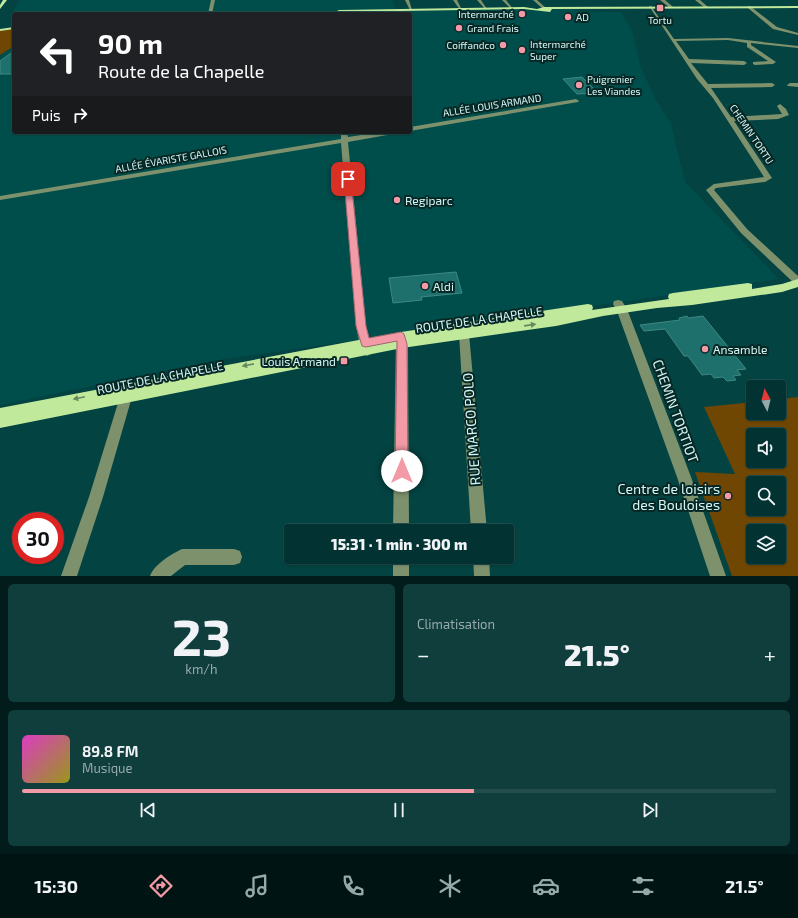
<!DOCTYPE html>
<html lang="fr">
<meta charset="utf-8">
<style>
:root{--surface:#023231;--page:#103e3d;--text:#f1f3f6;--muted:#96aaab;--line:#234d4d;--accent:#f39aa7}
body{margin:0;font-family:"Exo 2",sans-serif;background:var(--page);color:var(--text);height:100vh;display:flex;flex-direction:column;font-size:15px;white-space:nowrap}
*{box-sizing:border-box;margin:0}
p{font-size:13px;color:var(--muted)}
.icon{flex:none;width:22px;height:22px;fill:none;stroke:currentColor;stroke-width:2;stroke-linecap:round;stroke-linejoin:round}
.map{position:relative;height:576px;overflow:hidden}
.drawer{display:flex;flex-direction:column;gap:8px;padding:8px;background:#011c1b;flex:1}
.drawer>*{flex:none}
.top-card{position:absolute;left:12px;top:12px;width:400px;height:122px;border-radius:4px;box-shadow:0 1px 3px #0004,0 0 0 1px var(--line);background:#202124;color:#fff;overflow:hidden}
.needle{width:26px;rotate:353deg}
.tools{position:absolute;left:746px;top:380px;display:grid;gap:8px}
.tools a{display:grid;place-items:center;width:40px;height:40px;border-radius:4px;background:var(--surface);box-shadow:0 1px 3px #0004,0 0 0 1px var(--line);font-size:20px}
.speed{position:absolute;left:12px;top:512px;display:flex;gap:8px;font-size:20px;font-weight:700;text-align:center}
.speed>*{display:grid;place-content:center;width:52px;height:52px;border-radius:50%;background:var(--surface);box-shadow:0 1px 3px #0004,0 0 0 1px var(--line);line-height:1}
.speed .limit{border:6px solid #d22;background:#fff;color:#111}
.pin{position:absolute;display:grid;place-items:center;width:34px;height:34px;color:#fff;margin:-17px;border-radius:8px;box-shadow:0 2px 6px #0006}
.me{position:absolute;width:44px;margin:-22px;rotate:0deg;stroke-linejoin:round;filter:drop-shadow(0 0 3px #0008)}
.turn{display:flex;align-items:center;gap:14px;height:84px;padding:0 20px;font-size:18px}
.turn .icon{width:52px;height:52px;stroke-width:2.5}
.turn b{display:block;font-size:28px;line-height:34px}
.then{display:flex;align-items:center;height:38px;padding:0 20px;background:#0003;gap:8px;font-size:15px}
.big{font-size:30px;font-weight:800;line-height:1.1}
.drawer .card{flex:1;display:flex;flex-direction:column;justify-content:center;gap:6px;min-width:0;padding:0 14px;border-radius:6px;background:var(--page)}
.drawer .dial{align-items:center;gap:0}
.dial b{font-size:52px;line-height:1}
.song{display:flex;align-items:center;gap:12px}
.cover{width:48px;height:48px;border-radius:6px;background:linear-gradient(135deg,hsl(310 70% 55%),hsl(60 70% 35%))}
.played{height:4px;border-radius:2px;background:linear-gradient(90deg,var(--accent) 60%,var(--line) 60%)}
.keys{display:flex;justify-content:space-around;direction:ltr}
.heat{display:flex;justify-content:space-between;align-items:center;font-size:22px;direction:ltr}
.drawer .tiles{flex:1;display:grid;gap:8px;grid-template-columns:1fr 1fr}
.card:last-child{grid-column:span 2}
.trip{position:absolute;left:284px;top:524px;width:230px;height:40px;border-radius:4px;background:var(--surface);box-shadow:0 1px 3px #0004,0 0 0 1px var(--line);font-weight:800;line-height:40px;text-align:center}
.dock{display:flex;height:64px;justify-content:space-around;align-items:center;background:#011414;color:var(--muted)}
.dock .icon{width:28px;height:28px}
.dock .selected{color:var(--accent)}
.dock b{font-size:18px;color:var(--text)}
.map>svg:first-child{display:block}
.built{fill:#004e4b}
.green{fill:#704603;fill-rule:evenodd}
.building{fill:#1d706c;stroke:#3f8884}
.lines{fill:none;stroke-linecap:round;stroke-linejoin:round}
.minor{fill:#7e916d;fill-rule:evenodd}
.major{fill:#c1e99c;fill-rule:evenodd}
.oneway{fill:#648860}
.route{fill:#f39aa7;stroke:#9e646d}
.poi-dot{fill:#f39aa7;stroke:#072725;stroke-width:1.5}
.labels{text-anchor:middle;dominant-baseline:central;stroke-width:4;stroke-linejoin:round;paint-order:stroke}
.far-poi-label{font-size:10px;fill:#d4f7f5;stroke:#072725;text-anchor:start}
.far-street-label{font-size:10px;fill:#d4f7f5;stroke:#072725}
.poi-label{font-size:12px;fill:#d4f7f5;stroke:#072725;text-anchor:start}
.street-label{font-size:12px;fill:#d4f7f5;stroke:#072725}
.near-street-label{font-size:14px;fill:#d4f7f5;stroke:#072725}
.near-poi-label{font-size:14px;fill:#d4f7f5;stroke:#072725;text-anchor:end}
</style>
<div class="map">
<svg width="798" height="576" viewBox="0 0 798 576">
<rect width="100%" height="100%" fill="#034341"/>
<path class="built" d="M20,0h372l4,9 164,-1 16,1 3,3h42l11,19 8,34 14,32 17,27 14,58 94,97 -566,82 -213,44v-350l14,-9v86h396v-118h-392l-5,-3z"/>
<path class="green" d="M14,28v18l-14,9v-25z
M798,397v179h-66l-37,-104 40,2 -31,-67 49,-5v11h26v-14zM753,435h26v26h-26zM753,483h26v26h-26zM753,531h26v26h-26z"/>
<path class="building" d="M14,51v23h-14v-13z
M582,77l16,16 -21,1 -14,-15z
M456,272l6,21 -41,4 1,3 -29,3 -4,-25z
M687,316l1,2 15,-2 43,53 -9,1 4,5 -8,1 3,4 -9,1 -4,-4 -9,1 -3,-4 -9,1 -14,-19h-4l-19,-27 -21,2 -4,-6 40,-5 -1,-2z"/>
<g class="lines">
<path class="minor" d="M211,0h4l-3,14h-4z
M405,0h4l3,10h-2z
M453,0h4l5,10h-2z
M477,0h4l6,9h-2z
M502,0h4l7,9h-2z
M533,0h4l9,8 -3,1z
M660,0h5l8,7 -3,1z
M695,0h5l8,7 -3,1z
M649,6h2l23,33 54,-1 70,8v2l-47,-5v2l25,17 -3,2 -18,1 -2,-1v-2l15,-1 -21,-14v-4l-19,-3 -52,1 13,18 55,2 3,2 -3,2 -53,-2 17,21 64,-1 3,2 -3,2 -61,1 20,29 51,-3 -5,-8 3,-2 6,5 3,6 -11,4 -44,2 38,57 -7,4 -49,6 -2,2 33,39 51,47v10l-3,-2 -54,-51 -35,-43 8,-6 50,-7 -51,-79 -16,-19z
M748,6h2l27,21 21,6v2l-25,-6 -25,-21z
M790,83h8v4l-10,-1 -1,-1z
M576,99l3,2 -1,1 -168,29v-4z
M341,132h6l1,5 33,-5h15l-3,2 -45,8 18,184 7,25 -2,3 -4,2 -4,-2 -2,-3 -5,-25 -15,-183 -341,57v-4l341,-57z
M618,300l4,1 5,8 64,168 35,99h-16l-33,-99 -60,-166 -4,-7 1,-3z
M462,323l4,1 3,10 18,197h-16l-12,-197 -2,-7 1,-3z
M401,332l4,1 3,11 1,187h-16l3,-195 1,-3z
M128,385l4,1 2,4 -31,107 -26,79h-16l28,-79 33,-107 2,-4z
M182,549h52l6,2 2,6 -2,6 -6,2h-49l-14,11h-21c4,-11 21,-22 32,-27z
M393,557h16v19h-16z
M473,557h16l1,19h-16z"/>
<path class="major" d="M3,0h4l-7,9v-4z
M798,6v2l-246,1 -2,3 -26,-3 -185,3 -2,-1 2,-1 185,-3 13,2 7,-2z
M329,11l-2,2 -51,1 2,-1z
M14,27v2l-14,2v-2z
M798,279v8l-16,5 -90,13 -35,3 -54,8 -47,10 -154,22 -402,80v-20l401,-76 187,-28 4,1 1,3 -1,2 77,-11 -1,-2 1,-3 4,-1 75,-10 4,1v5l30,-5z"/>
</g>
<defs><path id="oneway-solid" d="M-6-.8H1V-3.2L6.5 0L1 3.2V.8H-6Z"/></defs>
<g class="oneway">
<use href="#oneway-solid" transform="translate(530 325) rotate(-8)"/>
<use href="#oneway-solid" transform="translate(248 365) rotate(169)"/>
<use href="#oneway-solid" transform="translate(79 398) rotate(168)"/>
</g>
<path class="route" d="M348,177l3,2 15,147 3,12 32,-6 3,2 3,10 1,127 -2,4 -4,2 -5,-2 -2,-4 2,-130 -31,6 -4,-1 -6,-20 -12,-147z"/>
<g class="poi-dot">
<rect x="656" y="4" width="8" height="8" rx="2"/>
<circle cx="522" cy="14" r="4"/>
<circle cx="568" cy="17" r="4"/>
<circle cx="459" cy="28" r="4"/>
<circle cx="503" cy="45" r="4"/>
<circle cx="522" cy="50" r="4"/>
<circle cx="579" cy="85" r="4"/>
<circle cx="397" cy="200" r="4"/>
<circle cx="425" cy="286" r="4"/>
<circle cx="705" cy="349" r="4"/>
<rect x="340" y="357" width="8" height="8" rx="2"/>
<circle cx="728" cy="496" r="4"/>
</g>
<g class="labels">
<g class="far-poi-label">
<text x="514" y="14" text-anchor="end">Intermarché</text>
<text x="576" y="17">AD</text>
<text x="660" y="20" text-anchor="middle">Tortu</text>
<text x="467" y="28">Grand Frais</text>
<text x="530" y="44">Intermarché<tspan x="530" dy="12">Super</tspan></text>
<text x="495" y="45" text-anchor="end">Coiffandco</text>
<text x="587" y="79">Puigrenier<tspan x="587" dy="12">Les Viandes</tspan></text>
</g>
<g class="far-street-label">
<text transform="translate(492 105) rotate(-9)">ALLÉE LOUIS ARMAND</text>
<text transform="translate(752 134) rotate(56)">CHEMIN TORTU</text>
<text transform="translate(171 159) rotate(-10)">ALLÉE ÉVARISTE GALLOIS</text>
</g>
<g class="poi-label">
<text x="405" y="200">Regiparc</text>
<text x="433" y="286">Aldi</text>
<text x="713" y="349">Ansamble</text>
<text x="336" y="361" text-anchor="end">Louis Armand</text>
</g>
<g class="street-label">
<text transform="translate(479 319) rotate(-8)">ROUTE DE LA CHAPELLE</text>
<text transform="translate(160 377) rotate(-11)">ROUTE DE LA CHAPELLE</text>
</g>
<g class="near-street-label">
<text transform="translate(676 411) rotate(70)">CHEMIN TORTIOT</text>
<text transform="translate(471 429) rotate(-94)">RUE MARCO POLO</text>
</g>
<g class="near-poi-label">
<text x="720" y="488">Centre de loisirs<tspan x="720" dy="16">des Bouloises</tspan></text>
</g>
</g>
</svg>
<div class="tools">
<a><svg class="needle" viewBox="-14 -14 28 28"><path d="M0-13l5 13h-10z" fill="#e53935"/><path d="M0 13l5-13h-10z" fill="#96aaab"/></svg></a>
<a><svg class="icon" aria-label="sound" viewBox="0 0 24 24"><path d="M4 9h4l5-4v14l-5-4H4zM17 9q2 3 0 6"/></svg></a>
<a><svg class="icon" aria-label="search" viewBox="0 0 24 24"><circle cx="10" cy="10" r="6"/><path d="M15 15l6 6"/></svg></a>
<a><svg class="icon" aria-label="layers" viewBox="0 0 24 24"><path d="M12 4l9 5-9 5-9-5zM3 14l9 5 9-5"/></svg></a>
</div>
<div class="speed"><div class="limit">30</div></div>
<div class="pin" style="left:348px;top:179px;background:#d93025"><svg class="icon" aria-label="arrive" viewBox="0 0 24 24"><path d="M6 21V4h12l-3 4 3 4H6"/></svg></div>
<svg class="me" style="left:402px;top:471px" viewBox="-20 -20 40 40"><circle r="19" fill="#fff"/><path d="M0-13L10 11 0 6-10 11z" fill="#f39aa7"/></svg>
<div class="trip">15:31 · 1 min · 300 m</div>
<div class="top-card">
<div class="turn"><svg class="icon" aria-label="left" viewBox="0 0 24 24"><path d="M17 20v-9H6M10 6l-5 5 5 5"/></svg><div><b>90 m</b>Route de la Chapelle</div></div>
<div class="then">Puis<svg class="icon" aria-label="right" viewBox="0 0 24 24"><path d="M7 20v-9h11M14 6l5 5-5 5"/></svg></div>
</div>
</div>
<section class="drawer">
<div class="tiles">
<div class="card dial"><b>23</b><p>km/h</p></div>
<div class="card"><p>Climatisation</p>
<div class="heat"><a>−</a><b class="big">21.5°</b><a>+</a></div>
</div>
<div class="card">
<div class="song"><i class="cover"></i><div><b>89.8 FM</b><p>Musique</p></div></div>
<div class="played"></div>
<div class="keys"><svg class="icon" aria-label="previous" viewBox="0 0 24 24"><path d="M18 5L8 12l10 7zM5 5v14"/></svg><svg class="icon" aria-label="pause" viewBox="0 0 24 24"><path d="M8 5v14M16 5v14"/></svg><svg class="icon" aria-label="next" viewBox="0 0 24 24"><path d="M6 5l10 7-10 7zM19 5v14"/></svg></div>
</div>
</div>
</section>
<nav class="dock">
<b>15:30</b>
<svg class="icon selected" aria-label="directions" viewBox="0 0 24 24"><path d="M12 3l9 9-9 9-9-9zM9 14v-3h6M13 9l2 2-2 2"/></svg>
<svg class="icon" aria-label="music" viewBox="0 0 24 24"><path d="M9 18V5l10-2v13"/><circle cx="6" cy="18" r="3"/><circle cx="16" cy="16" r="3"/></svg>
<svg class="icon" aria-label="phone" viewBox="0 0 24 24"><path d="M5 4h4l2 5-3 2q2 4 5 5l2-3 5 2v4C11 20 4 13 5 4z"/></svg>
<svg class="icon" aria-label="climate" viewBox="0 0 24 24"><path d="M12 3v18M4 7l16 10M4 17L20 7"/></svg>
<svg class="icon" aria-label="car" viewBox="0 0 24 24"><path d="M5 17H2v-5l4-1 3-4h7l3 4 3 1v5h-3M9 17h6M6 11h13"/><circle cx="7" cy="17" r="2"/><circle cx="17" cy="17" r="2"/></svg>
<svg class="icon" aria-label="filters" viewBox="0 0 24 24"><path d="M4 7h16M4 17h16"/><circle cx="9" cy="7" r="2"/><circle cx="15" cy="17" r="2"/></svg>
<b>21.5°</b>
</nav>
